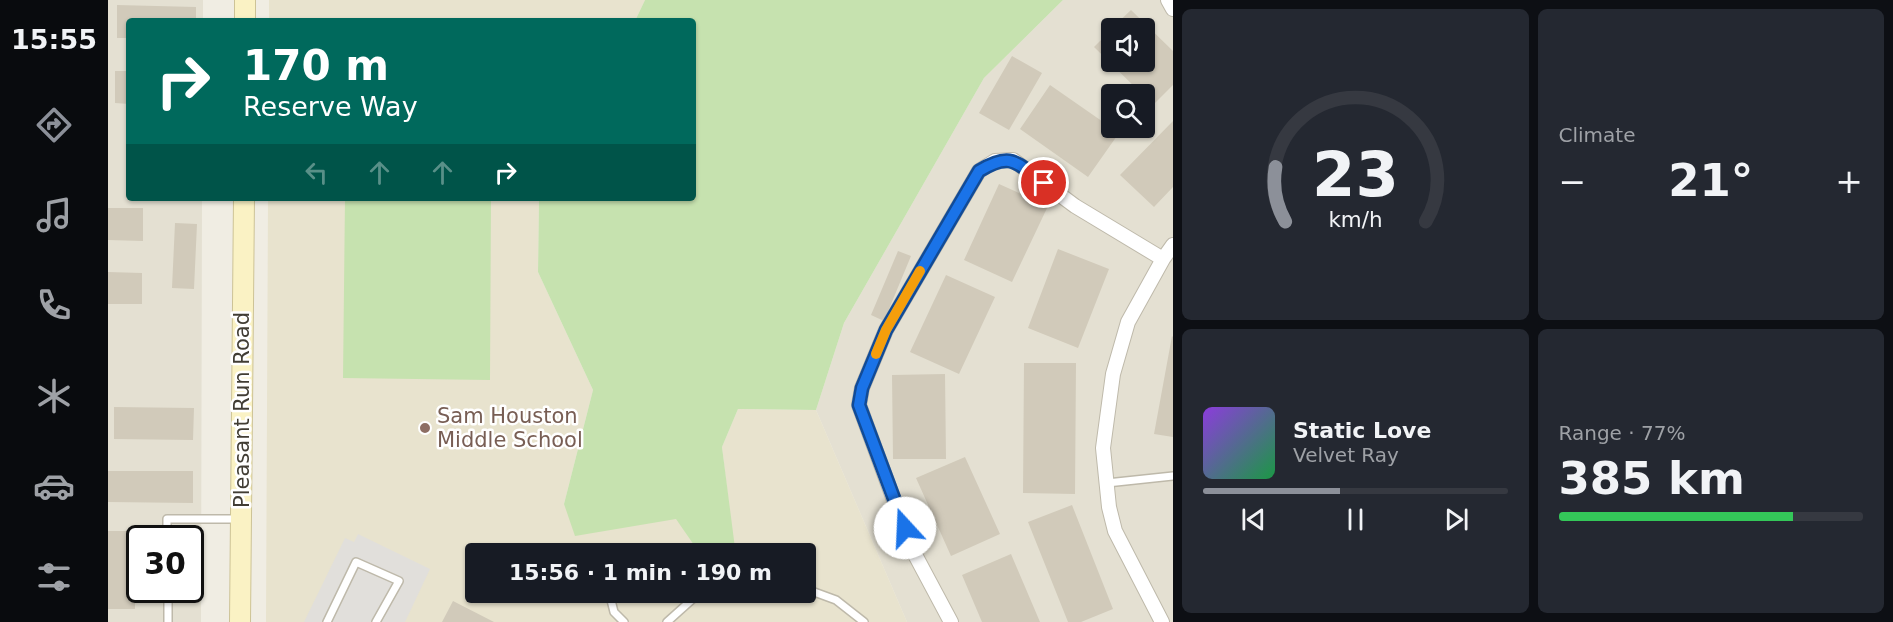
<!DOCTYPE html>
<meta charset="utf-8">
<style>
:root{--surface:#171b24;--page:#242831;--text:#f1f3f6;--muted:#9ea1a6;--line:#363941;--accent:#8c9099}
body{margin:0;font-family:"DejaVu Sans",sans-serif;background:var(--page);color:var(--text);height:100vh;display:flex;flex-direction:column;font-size:22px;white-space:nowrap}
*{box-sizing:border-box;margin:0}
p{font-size:20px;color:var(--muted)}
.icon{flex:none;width:33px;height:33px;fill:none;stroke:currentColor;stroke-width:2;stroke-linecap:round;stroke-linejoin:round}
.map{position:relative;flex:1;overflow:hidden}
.drawer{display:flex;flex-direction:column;gap:9px;padding:9px;background:#0d0f14;width:720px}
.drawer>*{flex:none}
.top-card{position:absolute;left:18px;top:18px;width:570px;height:183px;border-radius:6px;box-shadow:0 2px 4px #0004;background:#00695c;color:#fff;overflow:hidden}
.controls{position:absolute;left:993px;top:18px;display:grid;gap:12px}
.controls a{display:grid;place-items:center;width:54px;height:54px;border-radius:6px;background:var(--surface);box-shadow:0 2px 4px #0004;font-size:30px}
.speed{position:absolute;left:18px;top:525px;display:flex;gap:12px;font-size:30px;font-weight:700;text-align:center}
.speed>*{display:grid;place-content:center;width:78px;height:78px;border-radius:50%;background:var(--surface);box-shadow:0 2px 4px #0004;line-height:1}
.speed .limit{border:3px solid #111;border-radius:9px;background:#fff;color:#111}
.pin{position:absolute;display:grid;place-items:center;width:51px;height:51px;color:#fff;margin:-26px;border:3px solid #fff;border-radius:50%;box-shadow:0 2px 6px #0007}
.me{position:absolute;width:66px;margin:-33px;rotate:340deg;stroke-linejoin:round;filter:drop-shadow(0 0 4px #0008)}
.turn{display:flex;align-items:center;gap:21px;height:126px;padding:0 18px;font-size:27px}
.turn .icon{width:78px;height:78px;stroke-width:2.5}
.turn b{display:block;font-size:42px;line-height:51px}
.lanes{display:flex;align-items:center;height:57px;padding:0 18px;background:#0003;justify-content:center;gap:30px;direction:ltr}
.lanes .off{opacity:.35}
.big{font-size:45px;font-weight:700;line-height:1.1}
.drawer .widget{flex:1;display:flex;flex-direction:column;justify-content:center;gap:9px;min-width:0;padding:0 21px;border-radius:9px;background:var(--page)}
.drawer .dial{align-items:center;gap:0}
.dial svg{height:156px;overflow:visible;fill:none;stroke:var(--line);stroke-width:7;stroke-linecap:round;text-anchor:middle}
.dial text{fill:var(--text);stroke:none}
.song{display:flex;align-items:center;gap:18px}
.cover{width:72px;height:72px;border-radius:9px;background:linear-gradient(135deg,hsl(270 70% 55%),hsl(140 70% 35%))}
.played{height:6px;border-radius:3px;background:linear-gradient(90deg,var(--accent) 45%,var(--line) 45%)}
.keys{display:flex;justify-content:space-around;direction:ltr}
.heat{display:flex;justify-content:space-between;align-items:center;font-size:33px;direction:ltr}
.charge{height:9px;border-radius:4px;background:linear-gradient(90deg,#34c759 77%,var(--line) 0)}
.drawer .tiles{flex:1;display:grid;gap:9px;grid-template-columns:repeat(2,1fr)}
.trip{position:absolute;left:357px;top:543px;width:351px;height:60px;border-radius:6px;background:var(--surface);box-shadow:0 2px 4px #0004;font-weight:700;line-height:60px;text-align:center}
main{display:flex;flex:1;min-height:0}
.tabs{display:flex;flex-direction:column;width:108px;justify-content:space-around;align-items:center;background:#090b0e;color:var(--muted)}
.tabs .icon{width:42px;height:42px}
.tabs .current{color:var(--accent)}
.tabs b{font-size:27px;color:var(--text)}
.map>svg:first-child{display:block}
.residential{fill:#e4e0d2;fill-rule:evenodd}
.education{fill:#e8e3ce;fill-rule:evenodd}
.green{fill:#c6e2af}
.parking{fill:#e1dfdb}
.building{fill:#d1caba}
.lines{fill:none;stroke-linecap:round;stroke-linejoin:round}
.lane-casing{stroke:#beb9aa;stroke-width:10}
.street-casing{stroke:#beb9aa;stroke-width:16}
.secondary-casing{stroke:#cdc396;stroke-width:22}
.lane{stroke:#fff;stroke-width:7}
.street{stroke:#fff;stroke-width:14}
.secondary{stroke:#faf2c4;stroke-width:20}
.route-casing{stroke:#114b97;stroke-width:15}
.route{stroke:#1a73e8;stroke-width:10}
.slow{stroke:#f59e0b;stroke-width:10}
.education-dot{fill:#8d6e63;stroke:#fff;stroke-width:2}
.labels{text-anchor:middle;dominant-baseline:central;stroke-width:5;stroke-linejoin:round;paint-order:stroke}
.street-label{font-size:21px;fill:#413d34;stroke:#fff}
.education-label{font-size:21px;fill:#785e54;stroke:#fff;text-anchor:start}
</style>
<main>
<nav class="tabs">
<b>15:55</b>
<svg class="icon current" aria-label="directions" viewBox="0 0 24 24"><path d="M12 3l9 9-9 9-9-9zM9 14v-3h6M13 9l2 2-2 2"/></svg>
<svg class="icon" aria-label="music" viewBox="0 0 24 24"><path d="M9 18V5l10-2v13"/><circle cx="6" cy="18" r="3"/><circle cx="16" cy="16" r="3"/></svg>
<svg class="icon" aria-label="phone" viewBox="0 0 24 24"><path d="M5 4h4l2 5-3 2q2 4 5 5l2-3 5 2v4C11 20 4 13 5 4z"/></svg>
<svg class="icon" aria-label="climate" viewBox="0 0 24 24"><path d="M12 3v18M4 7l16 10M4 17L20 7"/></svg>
<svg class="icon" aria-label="car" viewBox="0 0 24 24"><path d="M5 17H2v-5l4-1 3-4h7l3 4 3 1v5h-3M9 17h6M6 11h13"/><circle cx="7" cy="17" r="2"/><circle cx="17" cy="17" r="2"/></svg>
<svg class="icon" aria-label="filters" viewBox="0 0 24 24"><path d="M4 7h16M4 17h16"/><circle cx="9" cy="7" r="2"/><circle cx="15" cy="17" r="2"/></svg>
</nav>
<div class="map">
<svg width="1065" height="622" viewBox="0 0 1065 622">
<rect width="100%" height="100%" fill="#f0ede3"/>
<path class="residential" d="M0,0h95v21h-74v177h73l-1,424h-93zM32,538h50v52h-50z
M955,0h110v622h-266l-91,-212 28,-87 140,-245zM1004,28h32v34h-32zM1004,94h32v34h-32z"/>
<path class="education" d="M161,0h376l-10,21h-366z
M160,198h307l-36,2 -1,72 55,118 -29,114 113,15 19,29h38l-12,-101 16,-38 78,1 91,212h-641zM368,554h330v38h-330z"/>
<path class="green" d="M537,0h418l-79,78 -140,245 -28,87 -78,-1 -16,38 13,101h-39l-20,-29 -101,17 -11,-32 29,-114 -55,-118 1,-72 36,-2h118v-177h-58z
M237,198h146l-1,182 -147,-2z"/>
<path class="parking" d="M250,534l72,35 -25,53h-101l41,-84 9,4z"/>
<path class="building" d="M9,5l79,2v14h-67v17h-12z
M1023,10l42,41v34l-20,20 -9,-8v-3h-2l-48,-47 18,-18v33h32v-34h-32z
M904,56l30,17 -33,57 -30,-17z
M7,71h14v33l-14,-1z
M942,85l69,48 -31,44 -68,-48z
M1065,121v66l-19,20 -34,-32z
M891,184l49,22 -36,76 -48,-22z
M0,208h35v33l-35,-1z
M67,223l22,1 -3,65 -22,-1z
M950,249l51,20 -31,79 -50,-20z
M790,251l13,5 -27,65 -13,-6z
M0,272l34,1v31h-34z
M838,275l49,22 -36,77 -49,-22z
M1064,336l1,1v100l-19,-3z
M916,363h52l-1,131 -52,-1z
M837,374l1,85h-53l-1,-84z
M6,407l80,1 -1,32 -79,-1z
M857,457l35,77 -49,22 -35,-78z
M0,471h85v32l-85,-1z
M964,505l41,104 -32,13h-13l-40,-100z
M0,531h27v78h-27z
M903,554l29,68h-58l-20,-47z
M345,601l41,21h-52z"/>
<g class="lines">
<defs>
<path id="lane" d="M999,483l66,-7
M59,538v-19h71
M698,589l30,11 28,22
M60,590v32
M501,592l5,20 10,10
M219,622l29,-60 43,19 -23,41
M559,622l29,-26 11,-4"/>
<path id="street" d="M1060,0l5,9
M843,622l-39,-73 -53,-144 3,-17 24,-58 93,-159 16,-10 18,-1 62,46 88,53
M1054,622l-47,-91 -6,-24 -6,-59 10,-74 15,-52 35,-63 10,-14"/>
<path id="secondary" d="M137,0v21
M132,622l4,-424"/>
</defs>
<use href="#lane" class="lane-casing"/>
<use href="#street" class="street-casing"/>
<use href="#secondary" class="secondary-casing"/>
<use href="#lane" class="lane"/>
<use href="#street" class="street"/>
<use href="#secondary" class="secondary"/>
</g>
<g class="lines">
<defs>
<path id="route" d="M797,528l-46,-123 3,-17 24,-58 93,-159c33,-20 37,-8 65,12"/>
</defs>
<use href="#route" class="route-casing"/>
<use href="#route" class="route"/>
<path class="slow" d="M768,354l10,-24 34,-59"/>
</g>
<circle class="education-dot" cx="317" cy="428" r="6"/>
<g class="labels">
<g class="street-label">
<text transform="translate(134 410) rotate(-90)">Pleasant Run Road</text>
</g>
<g class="education-label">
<text x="329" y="416">Sam Houston<tspan x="329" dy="24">Middle School</tspan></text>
</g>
</g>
</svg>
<div class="controls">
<a><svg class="icon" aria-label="sound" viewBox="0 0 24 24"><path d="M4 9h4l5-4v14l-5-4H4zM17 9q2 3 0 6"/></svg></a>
<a><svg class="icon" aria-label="search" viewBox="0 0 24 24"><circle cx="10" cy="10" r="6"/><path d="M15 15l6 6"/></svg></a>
</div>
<div class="speed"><div class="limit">30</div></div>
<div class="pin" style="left:936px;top:183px;background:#d93025"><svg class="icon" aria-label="arrive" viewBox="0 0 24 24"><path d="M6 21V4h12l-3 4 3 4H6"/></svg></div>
<svg class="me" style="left:797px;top:528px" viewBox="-20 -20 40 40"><circle r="19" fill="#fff"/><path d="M0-13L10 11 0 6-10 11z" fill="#1a73e8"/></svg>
<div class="trip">15:56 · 1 min · 190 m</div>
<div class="top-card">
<div class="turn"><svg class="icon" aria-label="right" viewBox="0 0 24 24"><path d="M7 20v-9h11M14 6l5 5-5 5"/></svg><div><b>170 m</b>Reserve Way</div></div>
<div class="lanes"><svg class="icon off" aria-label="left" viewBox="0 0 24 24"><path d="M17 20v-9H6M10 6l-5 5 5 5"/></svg><svg class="icon off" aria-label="ahead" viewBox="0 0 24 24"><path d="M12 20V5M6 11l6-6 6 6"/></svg><svg class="icon off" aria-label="ahead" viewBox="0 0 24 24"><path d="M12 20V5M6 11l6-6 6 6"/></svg><svg class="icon" aria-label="right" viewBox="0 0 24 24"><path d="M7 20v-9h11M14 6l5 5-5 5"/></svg></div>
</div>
</div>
<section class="drawer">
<div class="tiles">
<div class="widget dial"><svg viewBox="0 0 100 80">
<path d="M14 69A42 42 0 1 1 86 69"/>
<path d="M14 69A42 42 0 0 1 9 41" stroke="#8c9099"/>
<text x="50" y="56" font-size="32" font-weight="700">23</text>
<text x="50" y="72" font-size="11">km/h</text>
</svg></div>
<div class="widget"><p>Climate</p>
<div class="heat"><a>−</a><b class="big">21°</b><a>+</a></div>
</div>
<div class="widget">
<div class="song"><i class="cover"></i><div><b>Static Love</b><p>Velvet Ray</p></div></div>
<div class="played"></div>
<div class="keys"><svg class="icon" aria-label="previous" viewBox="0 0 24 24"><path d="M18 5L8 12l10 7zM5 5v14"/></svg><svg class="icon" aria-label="pause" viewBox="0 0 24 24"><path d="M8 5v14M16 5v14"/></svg><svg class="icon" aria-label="next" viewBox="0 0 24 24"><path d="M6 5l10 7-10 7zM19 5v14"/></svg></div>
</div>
<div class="widget"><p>Range · 77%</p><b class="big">385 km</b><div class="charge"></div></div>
</div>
</section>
</main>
